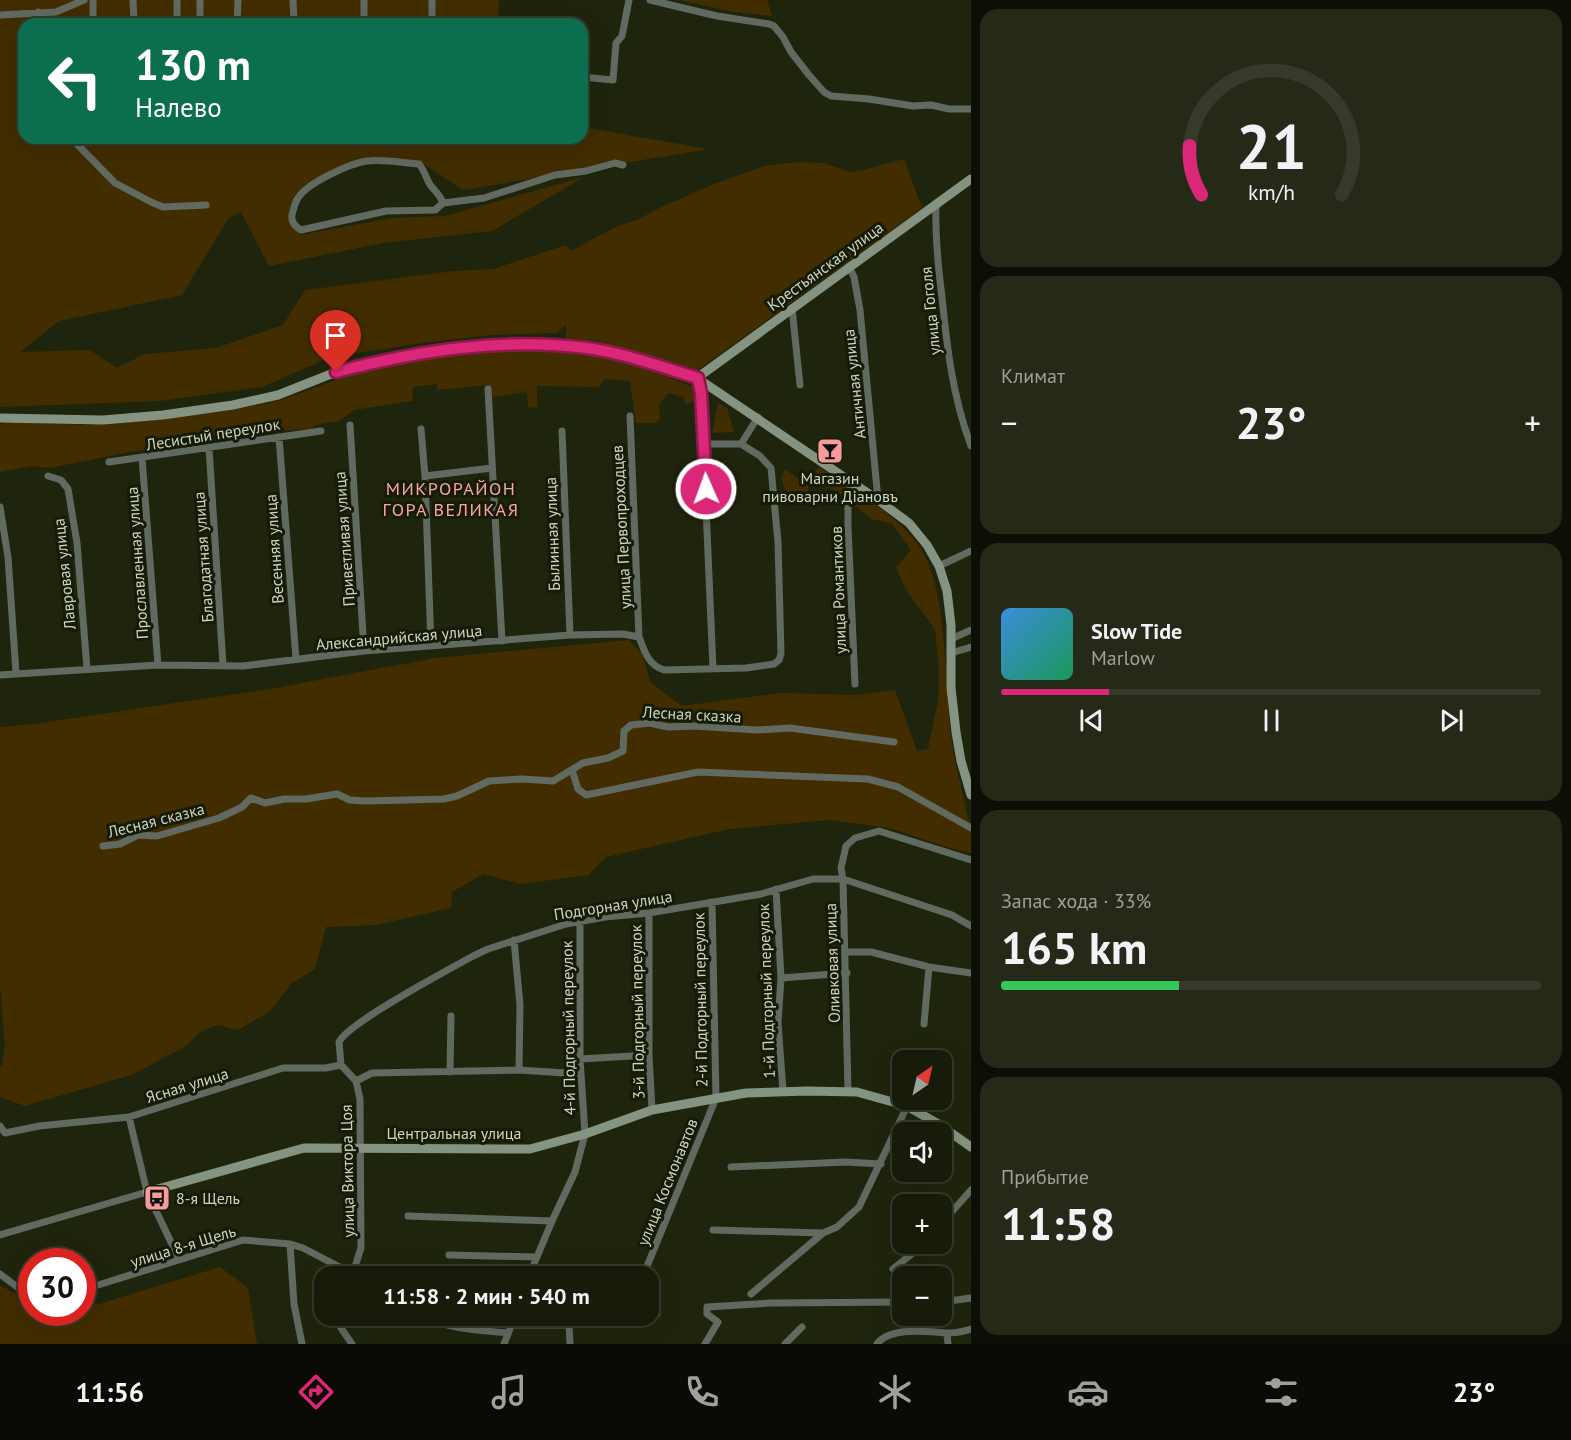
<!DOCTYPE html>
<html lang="ru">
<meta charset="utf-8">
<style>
:root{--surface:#171c0a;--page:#242918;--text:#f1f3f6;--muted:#9ea19c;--line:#363a2b;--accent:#db2777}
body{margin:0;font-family:"PT Sans",sans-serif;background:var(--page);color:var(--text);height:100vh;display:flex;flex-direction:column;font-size:22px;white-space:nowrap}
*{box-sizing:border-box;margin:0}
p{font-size:20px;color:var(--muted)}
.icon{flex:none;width:33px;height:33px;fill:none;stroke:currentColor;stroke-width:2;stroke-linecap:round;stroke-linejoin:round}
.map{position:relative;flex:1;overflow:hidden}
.side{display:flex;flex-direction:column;gap:9px;padding:9px;background:#0d0f06;width:600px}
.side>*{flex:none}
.top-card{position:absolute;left:18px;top:18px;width:570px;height:126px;border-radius:18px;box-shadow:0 6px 24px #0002,0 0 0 2px var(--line);background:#0b6e4f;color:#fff;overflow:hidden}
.needle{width:39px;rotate:34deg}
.tools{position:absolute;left:892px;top:1050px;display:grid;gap:12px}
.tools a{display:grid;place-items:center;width:60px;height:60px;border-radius:12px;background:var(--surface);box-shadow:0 6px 24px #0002,0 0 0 2px var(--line);font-size:30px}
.speed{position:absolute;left:18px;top:1248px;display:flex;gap:12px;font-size:30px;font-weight:700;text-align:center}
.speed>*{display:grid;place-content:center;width:78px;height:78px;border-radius:50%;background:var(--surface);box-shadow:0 6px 24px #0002,0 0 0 2px var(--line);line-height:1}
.speed .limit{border:9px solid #d22;background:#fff;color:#111}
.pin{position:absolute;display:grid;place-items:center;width:51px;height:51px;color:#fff;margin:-62px -26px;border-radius:50% 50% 50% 0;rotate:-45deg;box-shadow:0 0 6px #0007}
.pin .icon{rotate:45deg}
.me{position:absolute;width:66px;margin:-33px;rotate:358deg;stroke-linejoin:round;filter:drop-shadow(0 0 4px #0008)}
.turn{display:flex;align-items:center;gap:21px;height:126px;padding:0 18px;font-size:27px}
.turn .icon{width:78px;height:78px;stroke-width:2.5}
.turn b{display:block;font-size:42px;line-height:51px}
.big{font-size:45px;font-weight:700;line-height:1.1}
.side .widget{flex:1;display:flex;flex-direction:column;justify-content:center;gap:9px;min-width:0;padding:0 21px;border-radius:18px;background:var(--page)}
.side .dial{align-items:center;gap:0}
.dial svg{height:156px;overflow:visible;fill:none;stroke:var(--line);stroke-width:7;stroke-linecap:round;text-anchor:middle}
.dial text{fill:var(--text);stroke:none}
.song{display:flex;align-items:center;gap:18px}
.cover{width:72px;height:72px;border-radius:9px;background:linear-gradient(135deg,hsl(210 70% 55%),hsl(150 70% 35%))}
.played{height:6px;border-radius:3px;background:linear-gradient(90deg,var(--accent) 20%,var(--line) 20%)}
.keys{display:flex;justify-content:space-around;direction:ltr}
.heat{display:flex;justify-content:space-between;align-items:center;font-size:33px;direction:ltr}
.charge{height:9px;border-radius:4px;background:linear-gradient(90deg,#34c759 33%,var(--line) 0)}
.trip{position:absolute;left:314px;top:1266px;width:345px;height:60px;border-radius:18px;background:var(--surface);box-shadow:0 6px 24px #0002,0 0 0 2px var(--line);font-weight:700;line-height:60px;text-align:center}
.dock{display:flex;height:96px;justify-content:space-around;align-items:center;background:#090b04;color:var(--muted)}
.dock .icon{width:42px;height:42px}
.dock .active{color:var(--accent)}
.dock b{font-size:27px;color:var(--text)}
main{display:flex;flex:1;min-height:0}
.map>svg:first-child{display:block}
.green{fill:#422d00}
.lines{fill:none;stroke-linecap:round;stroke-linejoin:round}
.street{stroke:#616a60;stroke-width:7}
.secondary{stroke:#859383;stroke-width:9}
.route-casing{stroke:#8e194d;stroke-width:15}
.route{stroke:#db2777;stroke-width:10}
.labels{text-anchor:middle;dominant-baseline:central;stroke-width:6;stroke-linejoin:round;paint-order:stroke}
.street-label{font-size:16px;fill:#cfd4c5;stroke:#161b05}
.poi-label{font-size:16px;fill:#cfd4c5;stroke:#161b05}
.neighbourhood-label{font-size:18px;letter-spacing:1.5px;fill:#f9a5a3;stroke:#161b05}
</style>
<main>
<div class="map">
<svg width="971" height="1344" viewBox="0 0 971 1344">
<rect width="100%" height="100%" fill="#1f250d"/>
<path class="green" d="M0,0h499l-1,24h-474v114h558v-11l126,22 -245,41 -44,-29 -70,3 -47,31 -12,27 10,13 92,-17 53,-2 139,-39 -92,54 -109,12 -114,23 -28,-54 -13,7 -46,76 -123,26 -39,31 70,-2 27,18 28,-14 71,-6 67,-23 22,-35 149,-19 39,-2 73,-24 5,6 46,-25 21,-6 17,-10 54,-24 55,-20 34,-4 25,1 27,9 13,-2 41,-11 18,49 -227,164 -98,-31 -31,-3v-14l-9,9 -65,2 -63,7 -98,15 -69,30 -102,14 -160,6z
M679,0h88l5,16 -38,-4z
M491,349c35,0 71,-1 106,5 33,6 65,21 96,33l3,14 -10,3 -3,-7 -15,-4 -9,12 1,13 -4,5h-20l-6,-42 -25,-2 -7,8 -61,-1v21l-9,1 -1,-16 -35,5 -4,-12 -51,5v-6l-24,3 -1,14 -58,9 -15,11 -24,4 -4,4c-88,3 -175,22 -261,39l-18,-2 -32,6v-48l13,-2 71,3 136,-13 58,-11 69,-25 24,-6 76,-16z
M718,403l9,5 7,24 -22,1z
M819,467c33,22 76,46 100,79 30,41 25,144 33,196 4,26 11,51 16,77l3,3v31l-21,-5 -61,-20 -59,-8 -101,9 -123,28 -18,18 -67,9 -38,-10 -31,18 -1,16 -75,17 -50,2 -11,42 -23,14 -23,29 -31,18 -20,-5 -16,6 -19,17 -52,27 -106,31 -25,-9v-31l2,-1 3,-20 -5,-59v-259l34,-3 236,-35 165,-31 194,-18 13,14 9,29 31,23 98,-13 76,2 39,-5 22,61 11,-2 10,-47 1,-34 -4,-39 -29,-39 -10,-22 15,-18 -19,-26 -20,-5 -39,-30 -27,-6z
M785,469l23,17 2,14 -25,-10 -4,-13z
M220,1267l28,21 9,56h-257v-59l31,18 1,9h50l1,-6 16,-2z"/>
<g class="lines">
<path class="street" d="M93,0v24
M133,0l1,24
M177,0v24
M293,0l1,24
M650,0l67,16 52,8 5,2 9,11 8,15 18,23 15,17 7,4 38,3 44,7 18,-1 18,4h22
M38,12v12
M0,15l56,-3 28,-12
M200,24v-24
M237,24l1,-24
M364,24v-24
M432,24v-24
M582,77l31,3 3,-37 6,-7 7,-36
M71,138l44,45 38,20 10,4 43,-2
M443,203c-3,-8 -7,-11 -12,-17 -5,-7 -6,-15 -12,-22 -16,-1 -35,-5 -52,-3 -16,2 -60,22 -69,37 -2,3 -4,9 -5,13 -3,9 0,14 8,19l85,-19 49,-1 8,-7 41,-5 71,-23 31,-4 29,-8 8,2
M936,205c-1,31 2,61 6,92 5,51 11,101 29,149
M849,266l5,11 6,33 18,190
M792,308l8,77
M697,378l4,15 12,275
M488,389l14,252
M630,416l9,221
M350,425l14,226
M421,429l4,47 6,170
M562,431l8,204
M279,437l17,222
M704,444h37
M741,444l17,-27
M209,448l14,217
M142,458l16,207
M109,462l212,-31
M48,476l13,4 7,9 9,54 10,126
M425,476l67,-8
M852,481l-4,14v31l7,158
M0,507l8,50 8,116
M939,566l32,-15
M951,639l20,-9
M951,653l20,-6
M0,675l158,-10 85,1 121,-15 206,-16 53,-1 16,3c6,15 9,28 25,33l82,-2 28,-4 5,-4 2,-6 -3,-112 -7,-74 -11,-12 -19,-12
M572,770l6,19 8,6 112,-23 170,7 30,8 73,41
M103,846l17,-2 18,-9 19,1 62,-18 23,-11 9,-9 14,5 19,-4h22l31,-5 13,6 15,1 79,-2 13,-3 32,-15 33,-2 31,2 30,-18 25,-5 15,-7 1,-20 7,-6 19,-2 18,4 26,-1 63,4 33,-2 104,14
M776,889l5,89 -3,45 5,68
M649,913v142l3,55
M514,940l6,65 -1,65
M845,952h26l58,15 42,6
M781,978l66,-5
M924,1024l5,-57
M580,1059l69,-4
M450,1072l1,-56
M356,1081l16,-8 147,-3 61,4
M848,1091l-5,-212 -2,-11 5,-22 9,-8 24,-7 92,29
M129,1117l18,75 32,67
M0,1126l5,7 34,-7 90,-9 154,-49h43l15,-3
M731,1167l114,-5 36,2
M408,1216l144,5
M942,1223l29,-33
M713,1230l110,3
M0,1235l147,-43
M290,1244l4,60 8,40
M449,1255l87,2
M893,1269l31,-25
M0,1274l24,18 8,2
M352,1276l9,-28 -1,-149 -4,-18 -15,-16 -2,-23c10,-20 109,-72 134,-86l15,-7 78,-25 39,-7 44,-4 112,-19 52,-15h30l109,36 19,11
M529,1276l23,-55 23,-49 10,-38 -5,-75v-137
M643,1276l73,-178 -4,-196
M82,1290l161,-50 47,4 13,4 52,27
M751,1294l72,-61 14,-6 22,-20 51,-107
M942,1302l29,-4
M648,1314h9
M338,1316l1,9 13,19
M424,1316c26,14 55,14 84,17
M511,1325h58l40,-9
M569,1325l1,19
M947,1333l1,11
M504,1344l11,-28
M705,1344l13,-22 -11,-8v-7l64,-4 132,-1
M785,1344l17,-17
M877,1344c14,-18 50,-12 70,-11 7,0 17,-2 24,-4"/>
<path class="secondary" d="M697,378l274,-199
M0,418l103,2 60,-5 70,-10 45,-10 58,-23 43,-11 86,-14 36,-2 86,3 33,7 77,23 181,122 31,23 18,22 12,21 8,25 4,34v63l5,44 5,29 10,34
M147,1192l157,-44 226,1 55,-15 67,-24 94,-17 61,-2 50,1 50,14 33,19 31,22"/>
</g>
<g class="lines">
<defs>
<path id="route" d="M336,372c81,-21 167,-35 251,-24 37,5 74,19 111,30l3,15 5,96"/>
</defs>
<use href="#route" class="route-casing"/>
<use href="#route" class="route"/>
</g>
<defs>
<symbol id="bar-square" viewBox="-11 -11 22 22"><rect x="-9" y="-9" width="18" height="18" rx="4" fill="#f59b99" stroke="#161b05"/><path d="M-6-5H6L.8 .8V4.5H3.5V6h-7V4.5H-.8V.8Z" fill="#111"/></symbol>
<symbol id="bus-square" viewBox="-11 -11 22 22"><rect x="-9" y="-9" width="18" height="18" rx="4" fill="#f59b99" stroke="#161b05"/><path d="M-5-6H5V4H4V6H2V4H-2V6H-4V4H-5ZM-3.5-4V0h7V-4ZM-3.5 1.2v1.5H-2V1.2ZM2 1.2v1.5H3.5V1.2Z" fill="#111"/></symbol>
</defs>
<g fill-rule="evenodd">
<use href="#bar-square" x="815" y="436" width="30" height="30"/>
<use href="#bus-square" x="142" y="1183" width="30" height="30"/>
</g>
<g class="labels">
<g class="street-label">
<text transform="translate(825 266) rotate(-36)">Крестьянская улица</text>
<text transform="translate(930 311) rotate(-96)">улица Гоголя</text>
<text transform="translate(854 384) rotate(-96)">Античная улица</text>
<text transform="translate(213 434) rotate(-9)">Лесистый переулок</text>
<text transform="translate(621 527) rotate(-93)">улица Первопроходцев</text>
<text transform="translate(552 534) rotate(-92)">Былинная улица</text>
<text transform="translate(344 539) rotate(-94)">Приветливая улица</text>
<text transform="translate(274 549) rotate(-94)">Весенняя улица</text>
<text transform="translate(203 557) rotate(-94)">Благодатная улица</text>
<text transform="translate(137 563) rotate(-94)">Прославленная улица</text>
<text transform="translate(64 574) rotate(-96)">Лавровая улица</text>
<text transform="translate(838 590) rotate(-92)">улица Романтиков</text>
<text transform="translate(399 637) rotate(-5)">Александрийская улица</text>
<text transform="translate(692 714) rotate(3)">Лесная сказка</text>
<text transform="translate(156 820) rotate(-14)">Лесная сказка</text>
<text transform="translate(613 905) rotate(-9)">Подгорная улица</text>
<text transform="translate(832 963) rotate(-92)">Оливковая улица</text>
<text transform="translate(766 991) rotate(-92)">1-й Подгорный переулок</text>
<text transform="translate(700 1000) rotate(-91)">2-й Подгорный переулок</text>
<text transform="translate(637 1012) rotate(-91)">3-й Подгорный переулок</text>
<text transform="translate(568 1028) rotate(-91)">4-й Подгорный переулок</text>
<text transform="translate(187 1085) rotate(-17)">Ясная улица</text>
<text x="454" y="1133">Центральная улица</text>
<text transform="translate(347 1171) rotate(-91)">улица Виктора Цоя</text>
<text transform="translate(667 1182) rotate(-68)">улица Космонавтов</text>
<text transform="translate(183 1246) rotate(-17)">улица 8-я Щель</text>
</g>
<g class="poi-label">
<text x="830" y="478">Магазин<tspan x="830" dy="18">пивоварни Дiановъ</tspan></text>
<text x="176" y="1198" text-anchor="start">8-я Щель</text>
</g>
<g class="neighbourhood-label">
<text x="451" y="488">МИКРОРАЙОН<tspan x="451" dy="21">ГОРА ВЕЛИКАЯ</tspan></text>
</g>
</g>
</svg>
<div class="tools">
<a><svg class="needle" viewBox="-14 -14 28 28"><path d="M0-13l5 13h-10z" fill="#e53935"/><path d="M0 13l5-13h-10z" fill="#9ea19c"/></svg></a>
<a><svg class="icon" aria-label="sound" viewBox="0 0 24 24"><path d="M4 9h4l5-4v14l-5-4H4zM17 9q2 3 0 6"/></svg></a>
<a>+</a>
<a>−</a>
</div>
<div class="speed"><div class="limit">30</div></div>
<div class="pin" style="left:336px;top:372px;background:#d93025"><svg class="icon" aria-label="arrive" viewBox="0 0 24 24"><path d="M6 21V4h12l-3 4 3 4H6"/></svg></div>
<svg class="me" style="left:706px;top:489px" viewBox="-20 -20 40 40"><circle r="17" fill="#db2777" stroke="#fff" stroke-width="3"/><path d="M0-11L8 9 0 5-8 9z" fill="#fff"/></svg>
<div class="trip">11:58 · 2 мин · 540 m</div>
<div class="top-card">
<div class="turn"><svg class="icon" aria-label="left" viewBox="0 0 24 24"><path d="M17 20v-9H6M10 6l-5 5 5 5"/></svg><div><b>130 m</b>Налево</div></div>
</div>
</div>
<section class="side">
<div class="widget dial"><svg viewBox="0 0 100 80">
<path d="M14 69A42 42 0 1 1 86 69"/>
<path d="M14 69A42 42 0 0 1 8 44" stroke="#db2777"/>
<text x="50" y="56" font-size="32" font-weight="700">21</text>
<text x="50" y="72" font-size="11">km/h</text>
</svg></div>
<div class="widget"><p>Климат</p>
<div class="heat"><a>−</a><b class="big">23°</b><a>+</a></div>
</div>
<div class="widget">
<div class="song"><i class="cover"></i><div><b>Slow Tide</b><p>Marlow</p></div></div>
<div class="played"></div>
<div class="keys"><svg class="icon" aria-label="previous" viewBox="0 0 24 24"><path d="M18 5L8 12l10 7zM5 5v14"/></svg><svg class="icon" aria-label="pause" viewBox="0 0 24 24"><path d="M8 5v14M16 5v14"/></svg><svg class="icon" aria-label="next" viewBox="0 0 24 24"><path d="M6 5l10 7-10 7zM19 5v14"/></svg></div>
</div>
<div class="widget"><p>Запас хода · 33%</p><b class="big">165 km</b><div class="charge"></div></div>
<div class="widget"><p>Прибытие</p><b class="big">11:58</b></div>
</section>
</main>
<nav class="dock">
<b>11:56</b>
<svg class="icon active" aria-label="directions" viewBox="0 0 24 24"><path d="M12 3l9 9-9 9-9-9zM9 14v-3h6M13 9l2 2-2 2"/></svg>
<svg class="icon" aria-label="music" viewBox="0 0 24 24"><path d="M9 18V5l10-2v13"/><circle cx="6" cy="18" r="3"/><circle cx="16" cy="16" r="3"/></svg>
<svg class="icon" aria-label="phone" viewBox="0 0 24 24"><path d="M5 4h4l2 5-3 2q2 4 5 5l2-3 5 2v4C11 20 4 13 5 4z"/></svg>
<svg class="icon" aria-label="climate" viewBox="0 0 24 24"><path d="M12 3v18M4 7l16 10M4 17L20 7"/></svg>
<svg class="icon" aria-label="car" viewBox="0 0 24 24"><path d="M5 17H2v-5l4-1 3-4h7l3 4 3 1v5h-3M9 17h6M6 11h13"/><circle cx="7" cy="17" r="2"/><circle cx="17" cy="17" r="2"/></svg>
<svg class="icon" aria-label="filters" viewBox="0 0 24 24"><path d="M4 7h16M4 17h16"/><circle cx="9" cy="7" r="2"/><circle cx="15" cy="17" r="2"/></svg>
<b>23°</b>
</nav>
